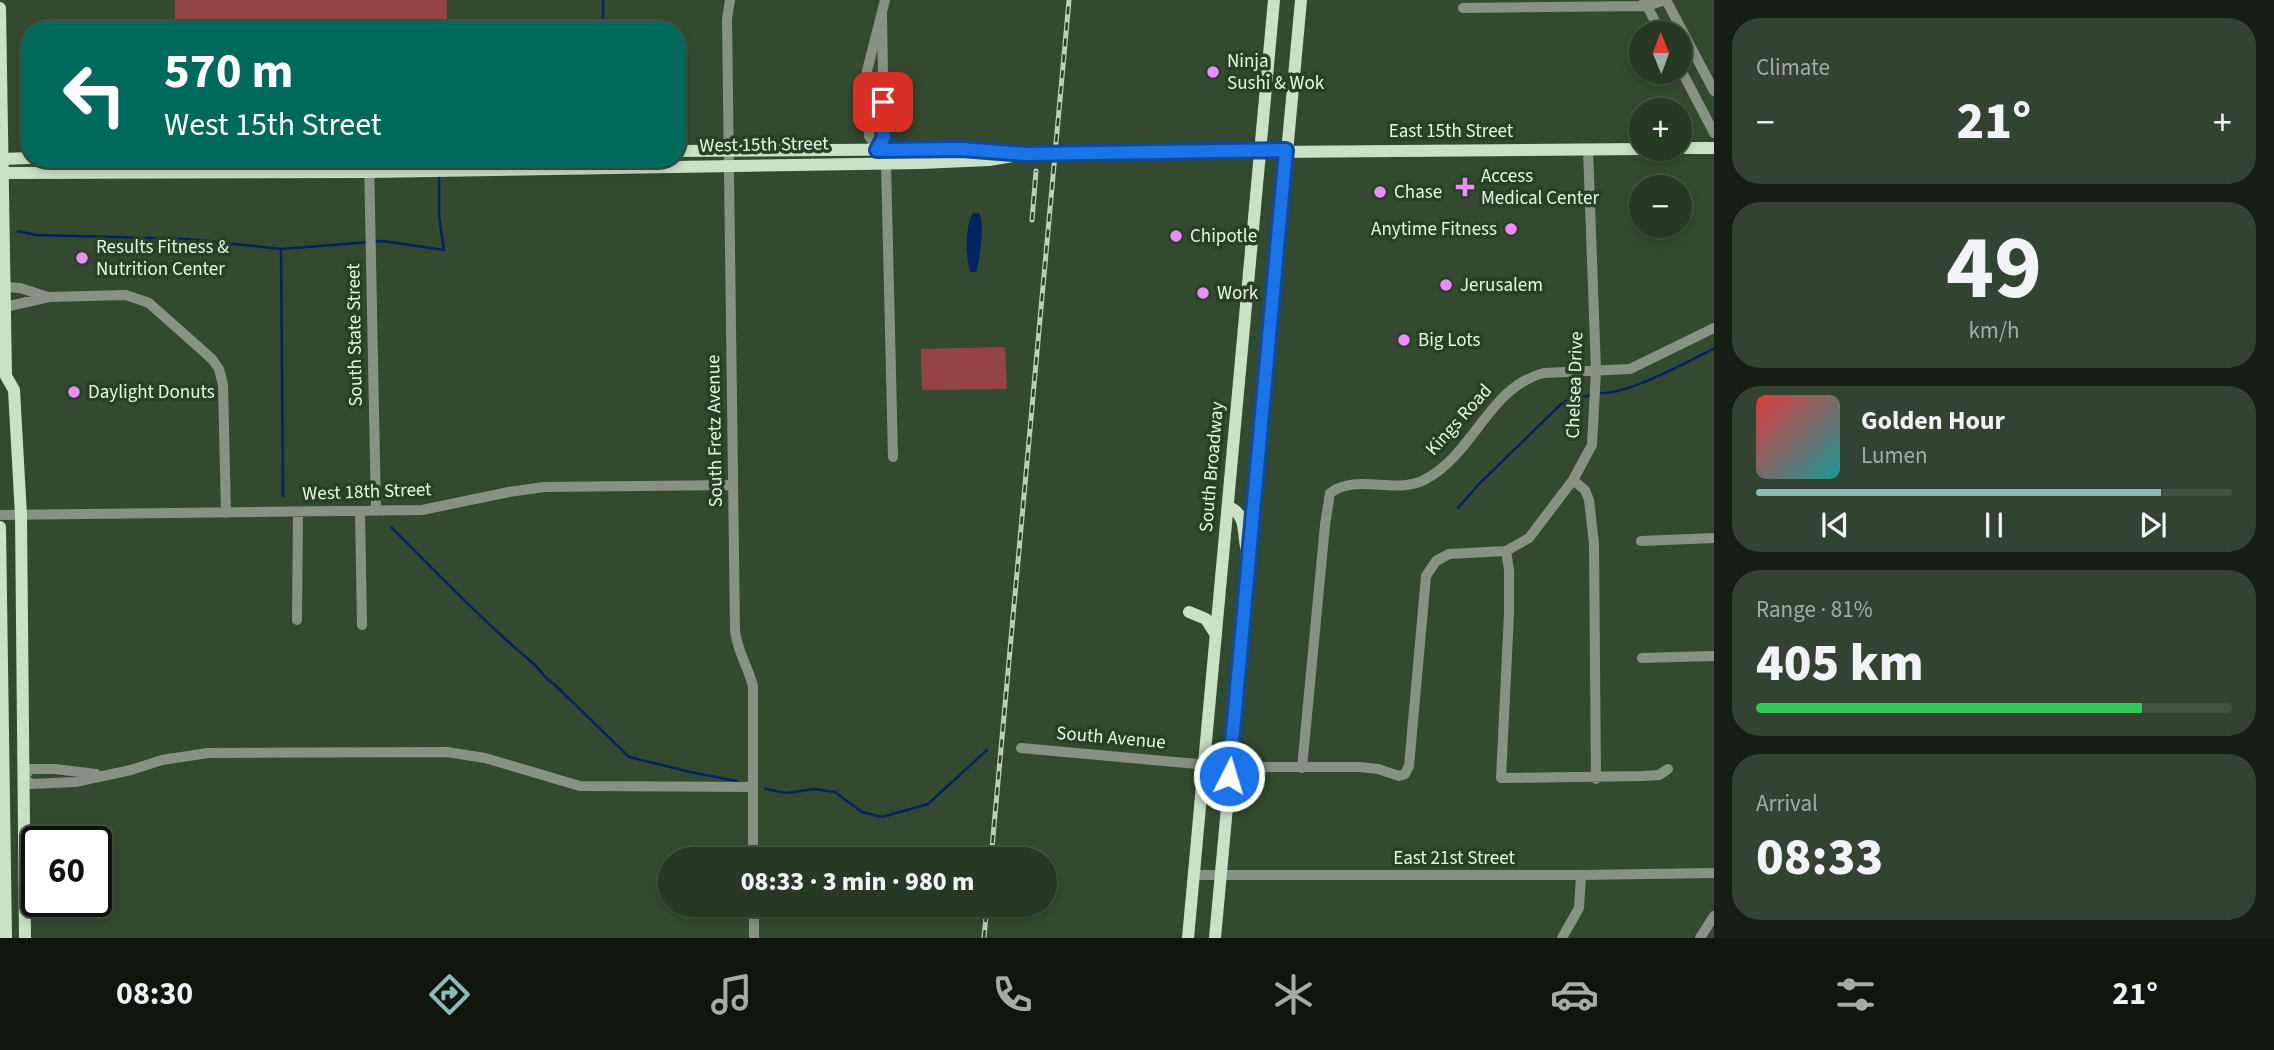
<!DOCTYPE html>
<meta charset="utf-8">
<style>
:root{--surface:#273824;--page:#334331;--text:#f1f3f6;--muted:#a4aca6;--line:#435241;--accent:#8bbbb9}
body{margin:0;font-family:"Source Sans 3",sans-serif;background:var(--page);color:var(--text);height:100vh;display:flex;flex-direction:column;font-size:26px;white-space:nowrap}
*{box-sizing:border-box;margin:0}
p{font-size:23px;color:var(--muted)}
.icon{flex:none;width:38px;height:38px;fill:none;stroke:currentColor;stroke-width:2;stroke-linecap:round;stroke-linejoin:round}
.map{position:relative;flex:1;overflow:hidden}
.side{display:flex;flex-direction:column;gap:18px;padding:18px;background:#151f14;width:560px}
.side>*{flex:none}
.top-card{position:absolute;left:21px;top:21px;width:665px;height:147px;border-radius:28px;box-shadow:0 4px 10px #0003,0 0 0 2px var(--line);background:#00695c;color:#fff;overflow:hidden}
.needle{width:46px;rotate:359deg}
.controls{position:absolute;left:1629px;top:21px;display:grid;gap:14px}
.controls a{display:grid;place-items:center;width:63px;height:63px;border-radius:50%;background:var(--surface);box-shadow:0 4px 10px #0003,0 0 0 2px var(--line);font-size:35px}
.speed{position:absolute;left:21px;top:826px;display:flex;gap:14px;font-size:35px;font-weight:700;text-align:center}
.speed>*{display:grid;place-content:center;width:91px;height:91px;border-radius:50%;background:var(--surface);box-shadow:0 4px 10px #0003,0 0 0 2px var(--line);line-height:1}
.speed .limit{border:4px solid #111;border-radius:10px;background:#fff;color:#111}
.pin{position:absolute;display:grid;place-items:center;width:60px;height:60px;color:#fff;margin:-30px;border-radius:14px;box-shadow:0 4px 10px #0006}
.me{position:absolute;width:77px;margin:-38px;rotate:5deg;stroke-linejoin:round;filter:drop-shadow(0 0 5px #0008)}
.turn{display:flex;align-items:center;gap:24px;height:147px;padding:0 28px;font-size:32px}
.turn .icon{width:91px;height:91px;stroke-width:2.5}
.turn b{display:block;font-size:49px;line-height:60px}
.big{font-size:52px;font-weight:800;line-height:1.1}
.side .tile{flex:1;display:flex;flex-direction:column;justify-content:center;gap:10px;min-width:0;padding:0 24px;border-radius:28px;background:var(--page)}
.side .dial{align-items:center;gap:0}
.dial b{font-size:91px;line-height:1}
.song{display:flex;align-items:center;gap:21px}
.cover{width:84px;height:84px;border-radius:10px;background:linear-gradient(135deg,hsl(0 70% 55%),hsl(180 70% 35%))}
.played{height:7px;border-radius:4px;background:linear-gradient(90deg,var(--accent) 85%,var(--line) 85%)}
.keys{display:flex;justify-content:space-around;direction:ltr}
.heat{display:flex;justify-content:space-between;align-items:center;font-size:38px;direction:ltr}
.charge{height:10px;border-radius:5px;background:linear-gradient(90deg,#34c759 81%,var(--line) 0)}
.trip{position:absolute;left:658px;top:847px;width:399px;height:70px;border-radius:35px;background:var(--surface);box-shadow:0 4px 10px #0003,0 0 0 2px var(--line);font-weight:800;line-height:70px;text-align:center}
.menu{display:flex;height:112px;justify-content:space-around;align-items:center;background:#10160e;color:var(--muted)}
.menu .icon{width:49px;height:49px}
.menu .current{color:var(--accent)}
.menu b{font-size:32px;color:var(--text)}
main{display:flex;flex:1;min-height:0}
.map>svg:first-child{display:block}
.green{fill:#954445}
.water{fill:#022364}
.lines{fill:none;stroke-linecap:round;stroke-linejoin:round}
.stream{stroke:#022364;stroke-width:2.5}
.minor{stroke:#879285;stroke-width:10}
.major{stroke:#cae1c6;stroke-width:12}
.rail-casing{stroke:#bdcdba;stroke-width:5}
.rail{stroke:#293f26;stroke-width:2.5;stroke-dasharray:8;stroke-linecap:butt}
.route-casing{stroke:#114b97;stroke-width:18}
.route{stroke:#1a73e8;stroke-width:12}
.poi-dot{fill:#eb8dfc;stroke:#293f26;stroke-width:2.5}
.labels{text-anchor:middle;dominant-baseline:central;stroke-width:7;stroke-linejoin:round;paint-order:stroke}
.poi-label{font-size:19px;fill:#e8f6e6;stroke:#293f26;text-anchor:start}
.street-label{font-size:19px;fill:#e8f6e6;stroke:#293f26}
</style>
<main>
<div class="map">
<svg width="1714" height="938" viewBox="0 0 1714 938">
<rect width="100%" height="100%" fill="#344a30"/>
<path class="green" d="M175,0h272v30h-272z
M1005,347l2,42 -85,1 -1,-41z"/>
<path class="water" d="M973,213h6c6,9 1,48 -3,59h-5c-6,-9 -6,-49 2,-59z"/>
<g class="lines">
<path class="stream" d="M599,30l4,-15v-15
M18,231l18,4 152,4 93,10 102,-8 61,9 -5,-33v-41
M281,249l2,247
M1598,393c29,3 87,-31 116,-44
M1458,508l20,-23 81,-79 8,-6 25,-5
M391,527c47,47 93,95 144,138 7,7 10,14 19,19l75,73 61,15 47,9
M765,789l22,4 27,-4 21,3 27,20 20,5 46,-13 59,-54"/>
<path class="minor" d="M730,0l-3,19 8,612c2,19 13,36 18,55v173
M1644,0l17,33
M1666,0l48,91
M1463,8l184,-2 18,-6
M882,13l2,124 -6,13 -9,-14 -2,-65 18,-71
M1680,68l34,65
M369,159l7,352
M886,163l7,294
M5,287l15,1 28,9
M5,307l44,-10 77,-2 23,8 63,56 7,10 4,16 3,128
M1573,480l12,10 4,10 5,44 2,235
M360,511l2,114
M0,515l422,-5 87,-18 35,-5 189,-2
M1641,541l73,-3
M1506,551l3,19v44l-8,164 142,-2 16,-1 9,-6
M297,620l1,-108
M1642,658l72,-2
M1021,748l209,19h130l18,2 21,7 6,-2 4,-8 17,-190 10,-15 13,-7 57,-3 23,-13 44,-58 19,-35 4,-74 -8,-222
M1302,768l23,-243 5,-32c27,-20 64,2 94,-13 50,-25 64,-93 120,-107l86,-4 84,-41
M23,777l8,7 44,-2 56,-12 31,-10 46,-7 239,-1 38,6 95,28 173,1
M23,777l8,-8h24l41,5
M1194,875h387l133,-2
M754,905v33
M1562,938l17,-30 2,-33
M1700,938l14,-22"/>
<path class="major" d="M0,8l6,368 8,14 7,125 4,423
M1680,148h34
M677,151l285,-2 63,5 617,-5
M0,159l30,-1
M0,173l370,-1 551,-9 68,-3 36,-6
M1228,507c18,6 15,24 18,40
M0,527l6,411
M1189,612l17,7 10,16
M1188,938l86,-938
M1215,938l86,-938"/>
<defs>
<path id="rail" d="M1032,220l4,-49
M991,859l78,-859
M984,938l3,-33"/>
</defs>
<use href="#rail" class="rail-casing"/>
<use href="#rail" class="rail"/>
</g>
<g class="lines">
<defs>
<path id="route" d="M883,102l1,35 -7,13 85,-1 63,5 261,-4 -57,626"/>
</defs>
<use href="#route" class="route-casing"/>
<use href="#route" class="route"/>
</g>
<g class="poi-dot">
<circle cx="1213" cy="72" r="7"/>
<path d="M1461.5 176.5h7v7h7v7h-7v7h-7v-7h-7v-7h7z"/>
<circle cx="1380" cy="192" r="7"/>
<circle cx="1511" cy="229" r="7"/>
<circle cx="1176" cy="236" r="7"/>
<circle cx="82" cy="258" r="7"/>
<circle cx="1446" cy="285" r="7"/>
<circle cx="1203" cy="293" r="7"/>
<circle cx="1404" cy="340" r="7"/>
<circle cx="74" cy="392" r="7"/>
</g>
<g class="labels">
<g class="poi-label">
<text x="1227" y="61">Ninja<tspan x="1227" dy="22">Sushi &amp; Wok</tspan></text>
<text x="1481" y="176">Access<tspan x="1481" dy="22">Medical Center</tspan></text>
<text x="1394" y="192">Chase</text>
<text x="1497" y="229" text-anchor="end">Anytime Fitness</text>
<text x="1190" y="236">Chipotle</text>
<text x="96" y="247">Results Fitness &amp;<tspan x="96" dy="22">Nutrition Center</tspan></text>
<text x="1460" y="285">Jerusalem</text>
<text x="1217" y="293">Work</text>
<text x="1418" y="340">Big Lots</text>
<text x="88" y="392">Daylight Donuts</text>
</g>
<g class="street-label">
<text x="1451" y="131">East 15th Street</text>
<text transform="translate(764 145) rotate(-1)">West 15th Street</text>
<text transform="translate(355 335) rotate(-91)">South State Street</text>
<text transform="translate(1575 385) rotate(-88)">Chelsea Drive</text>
<text transform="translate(1459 420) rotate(-48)">Kings Road</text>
<text transform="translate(715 431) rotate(-91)">South Fretz Avenue</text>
<text transform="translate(1212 467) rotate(-85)">South Broadway</text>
<text transform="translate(367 492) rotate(-2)">West 18th Street</text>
<text transform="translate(1111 738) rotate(5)">South Avenue</text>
<text x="1454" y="858">East 21st Street</text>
</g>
</g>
</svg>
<div class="controls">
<a><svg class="needle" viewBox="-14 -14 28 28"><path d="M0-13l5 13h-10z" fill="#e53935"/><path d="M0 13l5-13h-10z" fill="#a4aca6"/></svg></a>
<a>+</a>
<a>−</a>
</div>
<div class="speed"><div class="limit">60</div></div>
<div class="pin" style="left:883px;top:102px;background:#d93025"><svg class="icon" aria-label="arrive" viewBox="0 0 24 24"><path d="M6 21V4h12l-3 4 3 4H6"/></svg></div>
<svg class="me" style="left:1229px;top:776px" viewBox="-20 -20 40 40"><circle r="17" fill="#1a73e8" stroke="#fff" stroke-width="3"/><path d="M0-11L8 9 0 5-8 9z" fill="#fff"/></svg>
<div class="trip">08:33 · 3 min · 980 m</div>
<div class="top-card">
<div class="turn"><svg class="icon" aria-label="left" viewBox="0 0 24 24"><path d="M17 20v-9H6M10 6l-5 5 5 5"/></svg><div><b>570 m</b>West 15th Street</div></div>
</div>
</div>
<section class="side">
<div class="tile"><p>Climate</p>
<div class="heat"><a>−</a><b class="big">21°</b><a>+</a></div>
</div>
<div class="tile dial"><b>49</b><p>km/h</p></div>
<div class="tile">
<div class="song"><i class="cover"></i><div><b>Golden Hour</b><p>Lumen</p></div></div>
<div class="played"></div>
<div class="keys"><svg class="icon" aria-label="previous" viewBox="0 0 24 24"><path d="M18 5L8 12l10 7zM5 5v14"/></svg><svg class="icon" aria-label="pause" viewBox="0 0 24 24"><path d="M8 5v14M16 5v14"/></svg><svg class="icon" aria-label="next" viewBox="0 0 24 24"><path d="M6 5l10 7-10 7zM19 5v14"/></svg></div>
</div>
<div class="tile"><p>Range · 81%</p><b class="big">405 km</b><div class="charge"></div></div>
<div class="tile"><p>Arrival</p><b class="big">08:33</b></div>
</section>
</main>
<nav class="menu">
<b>08:30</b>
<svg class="icon current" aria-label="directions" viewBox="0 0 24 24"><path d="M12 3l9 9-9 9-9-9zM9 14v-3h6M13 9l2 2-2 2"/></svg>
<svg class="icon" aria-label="music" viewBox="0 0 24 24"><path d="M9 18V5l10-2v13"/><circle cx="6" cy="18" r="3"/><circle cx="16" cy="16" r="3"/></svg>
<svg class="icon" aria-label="phone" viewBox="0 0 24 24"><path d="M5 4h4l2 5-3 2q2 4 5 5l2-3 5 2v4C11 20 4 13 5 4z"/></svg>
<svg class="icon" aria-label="climate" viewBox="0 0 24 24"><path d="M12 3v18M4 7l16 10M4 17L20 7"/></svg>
<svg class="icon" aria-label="car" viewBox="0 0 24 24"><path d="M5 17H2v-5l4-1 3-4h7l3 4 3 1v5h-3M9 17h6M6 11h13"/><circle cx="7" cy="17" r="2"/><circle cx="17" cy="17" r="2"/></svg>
<svg class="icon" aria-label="filters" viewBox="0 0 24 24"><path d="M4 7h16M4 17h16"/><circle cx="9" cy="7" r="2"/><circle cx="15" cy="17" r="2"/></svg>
<b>21°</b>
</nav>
